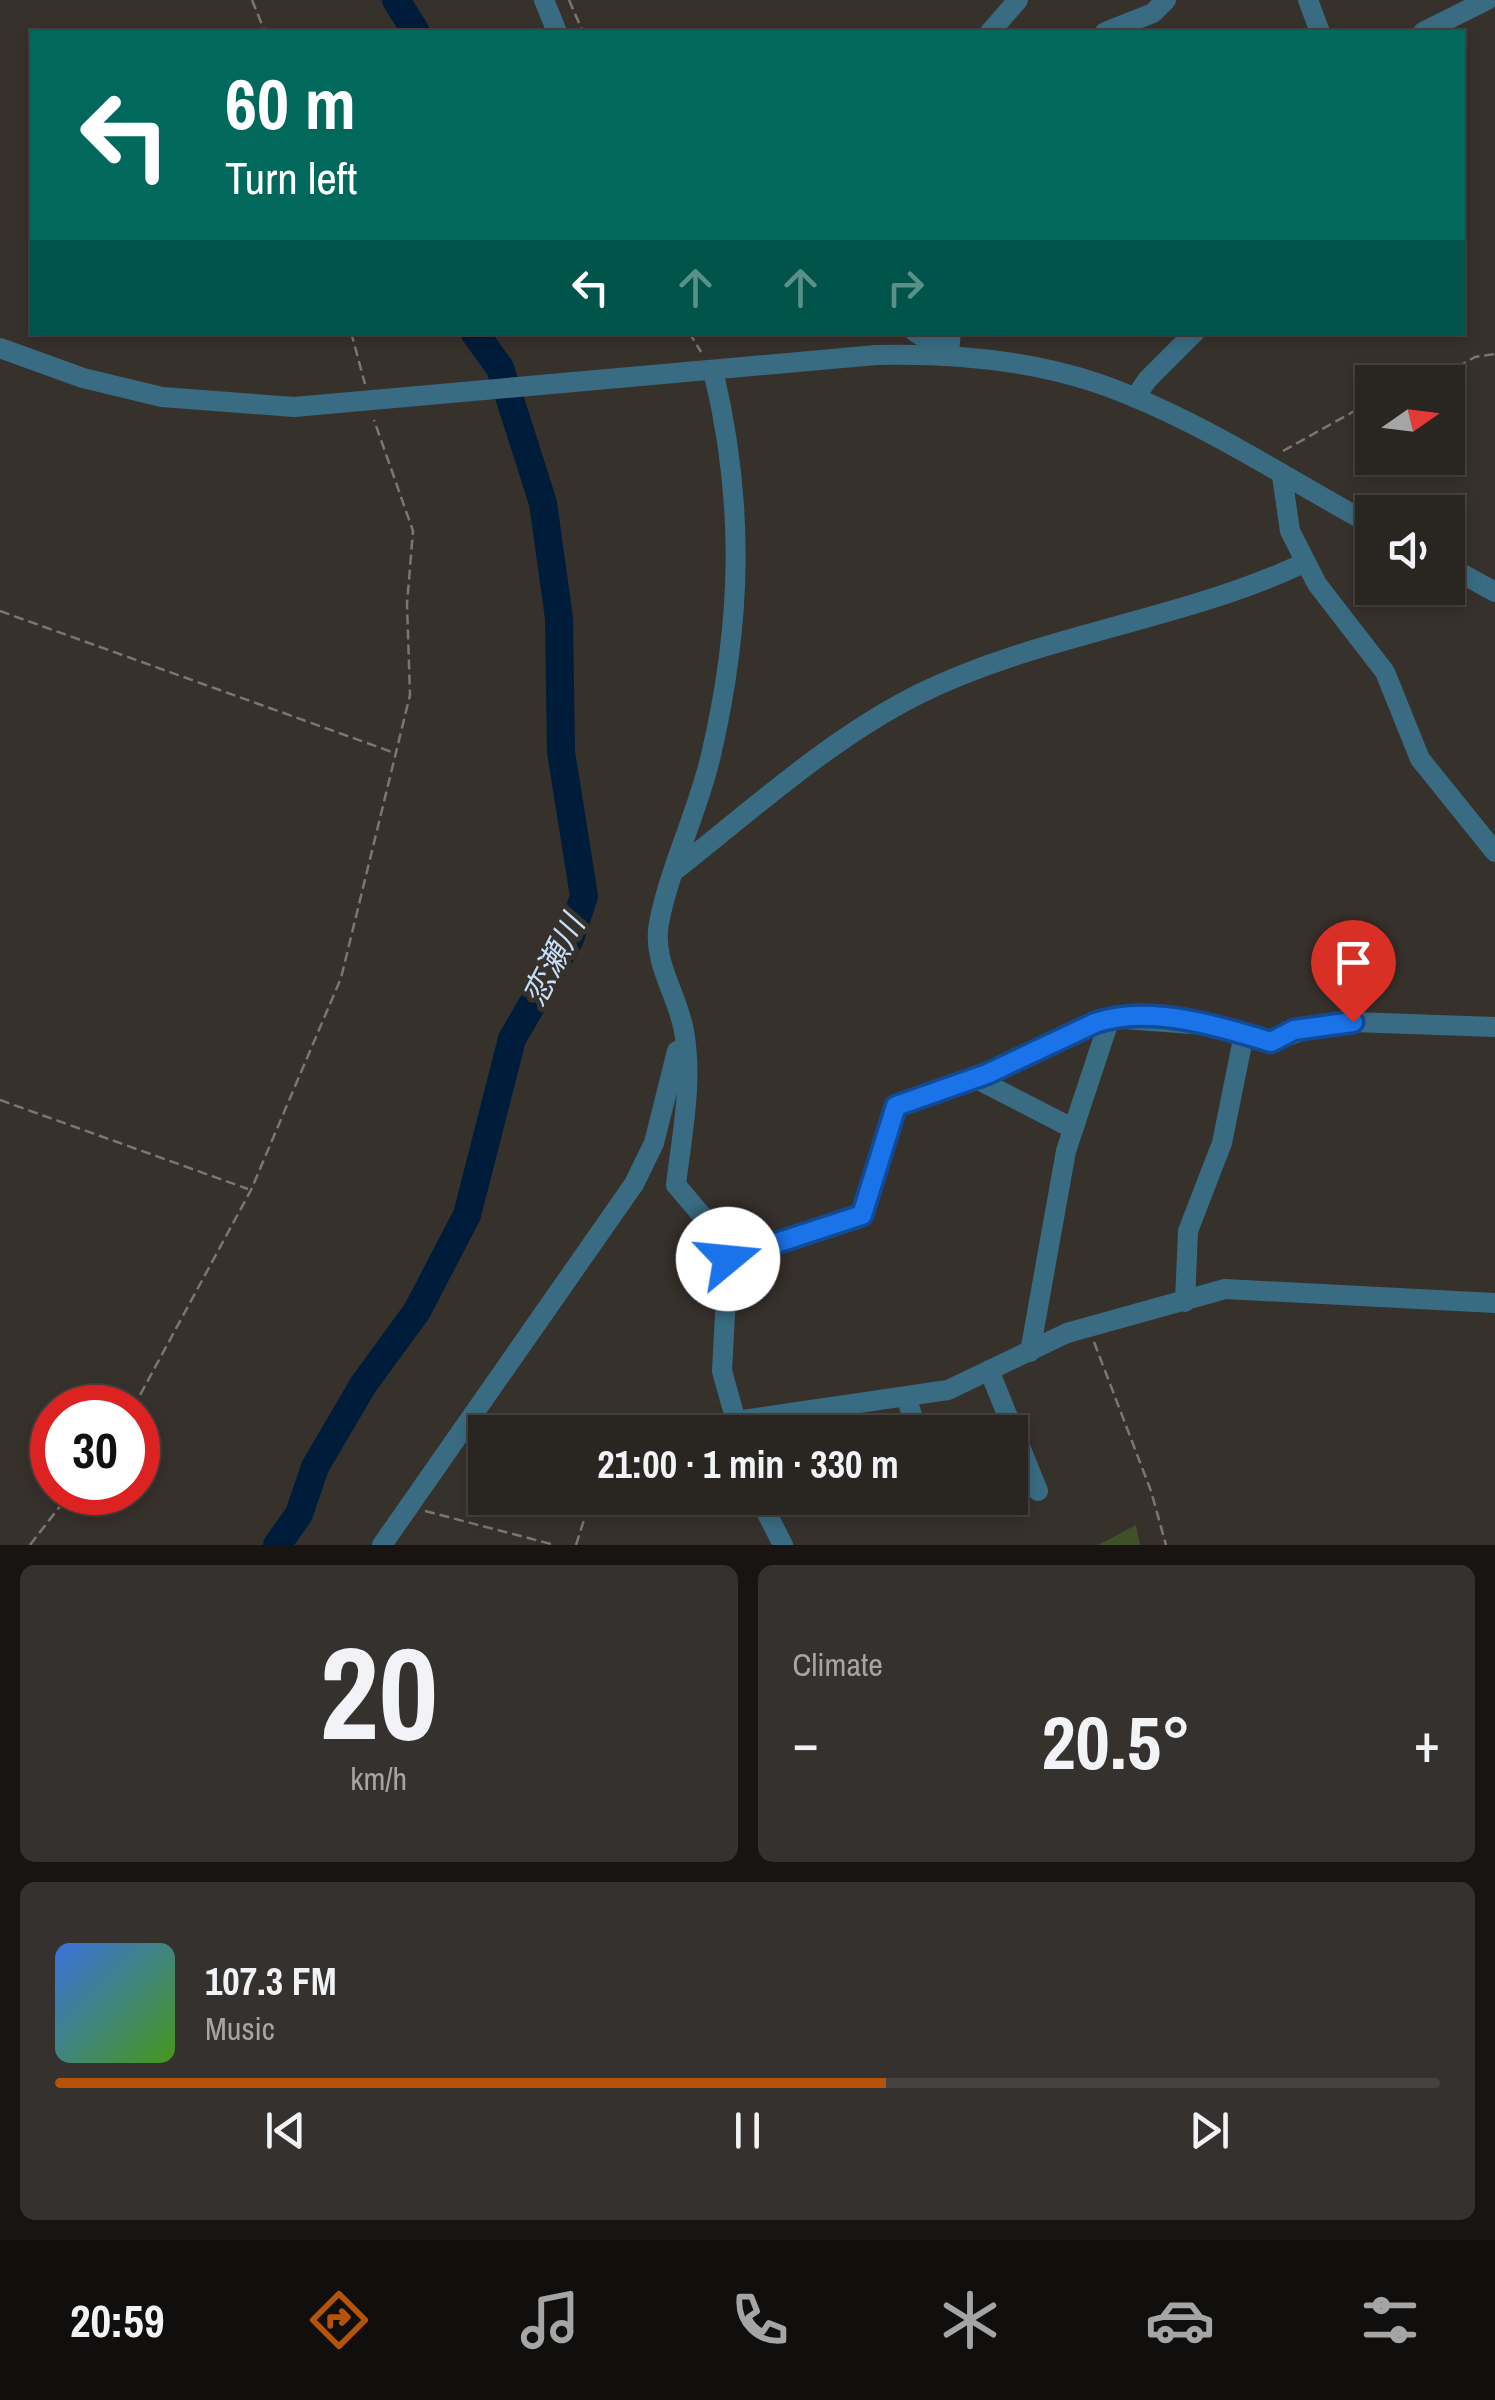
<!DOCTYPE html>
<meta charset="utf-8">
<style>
:root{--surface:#292521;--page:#35312e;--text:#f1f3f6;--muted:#a5a5a5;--line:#45423f;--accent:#b45309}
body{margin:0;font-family:"Archivo Narrow","Noto Sans JP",sans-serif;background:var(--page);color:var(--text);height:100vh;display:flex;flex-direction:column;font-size:38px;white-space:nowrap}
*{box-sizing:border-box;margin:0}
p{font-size:32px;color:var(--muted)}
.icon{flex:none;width:55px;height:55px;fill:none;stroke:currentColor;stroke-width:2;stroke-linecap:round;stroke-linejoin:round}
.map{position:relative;height:1545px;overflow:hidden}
.side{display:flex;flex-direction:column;gap:20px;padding:20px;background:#171412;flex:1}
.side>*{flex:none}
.guide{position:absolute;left:30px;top:30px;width:1435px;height:305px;border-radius:0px;box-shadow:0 5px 15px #0003,0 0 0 2px var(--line);background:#00695c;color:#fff;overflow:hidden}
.needle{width:65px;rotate:76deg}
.controls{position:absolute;left:1355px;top:365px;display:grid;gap:20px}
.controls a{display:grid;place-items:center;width:110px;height:110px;border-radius:0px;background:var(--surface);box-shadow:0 5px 15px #0003,0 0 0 2px var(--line);font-size:50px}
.speed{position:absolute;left:30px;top:1385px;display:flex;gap:20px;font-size:50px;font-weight:700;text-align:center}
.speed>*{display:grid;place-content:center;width:130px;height:130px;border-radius:50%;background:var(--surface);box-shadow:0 5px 15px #0003,0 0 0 2px var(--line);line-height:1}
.speed .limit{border:15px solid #d22;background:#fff;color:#111}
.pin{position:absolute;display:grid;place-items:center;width:85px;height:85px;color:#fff;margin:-102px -42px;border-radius:50% 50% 50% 0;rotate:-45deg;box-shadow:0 0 10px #0007}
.pin .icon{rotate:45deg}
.me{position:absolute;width:110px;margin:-55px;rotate:73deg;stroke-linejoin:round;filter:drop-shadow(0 0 8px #0008)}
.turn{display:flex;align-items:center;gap:35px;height:210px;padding:0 30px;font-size:45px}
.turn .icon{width:130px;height:130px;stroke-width:2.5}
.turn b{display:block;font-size:70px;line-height:85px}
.lanes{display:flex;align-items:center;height:95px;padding:0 30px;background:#0003;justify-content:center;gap:50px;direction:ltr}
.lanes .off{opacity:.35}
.big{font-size:75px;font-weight:800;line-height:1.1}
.side .tile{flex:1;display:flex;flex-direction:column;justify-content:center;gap:15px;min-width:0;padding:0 35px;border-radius:15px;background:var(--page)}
.side .dial{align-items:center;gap:0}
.dial b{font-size:130px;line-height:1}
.song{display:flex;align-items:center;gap:30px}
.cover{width:120px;height:120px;border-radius:15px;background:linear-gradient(135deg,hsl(220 70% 55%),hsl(100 70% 35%))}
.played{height:10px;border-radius:5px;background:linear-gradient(90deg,var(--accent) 60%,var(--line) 60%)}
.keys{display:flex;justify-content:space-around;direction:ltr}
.heat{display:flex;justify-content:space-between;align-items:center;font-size:55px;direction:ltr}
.side .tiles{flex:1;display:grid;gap:20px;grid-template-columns:1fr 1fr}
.tile:last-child{grid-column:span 2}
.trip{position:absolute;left:468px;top:1415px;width:560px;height:100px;border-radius:0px;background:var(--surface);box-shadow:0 5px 15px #0003,0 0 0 2px var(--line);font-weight:800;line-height:100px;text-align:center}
.dock{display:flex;height:160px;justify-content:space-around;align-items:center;background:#100f0d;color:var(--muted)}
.dock .icon{width:70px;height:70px}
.dock .on{color:var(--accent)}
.dock b{font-size:45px;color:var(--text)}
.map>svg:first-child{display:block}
.green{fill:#405129}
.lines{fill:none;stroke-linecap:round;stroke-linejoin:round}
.river{stroke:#001c3b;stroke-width:28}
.path{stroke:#7b7672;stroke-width:2.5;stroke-dasharray:10 5;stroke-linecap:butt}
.minor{stroke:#396c83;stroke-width:20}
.route-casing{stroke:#114b97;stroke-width:25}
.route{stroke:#1a73e8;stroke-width:18}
.labels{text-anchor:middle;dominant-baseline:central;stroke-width:10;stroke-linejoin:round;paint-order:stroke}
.water-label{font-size:32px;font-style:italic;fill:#c6defa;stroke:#37312c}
</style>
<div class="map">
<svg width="1495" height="1545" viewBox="0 0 1495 1545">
<rect width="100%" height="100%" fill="#37312c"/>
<path class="green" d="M1136,1525l4,20h-42z"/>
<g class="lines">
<path class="river" d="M396,0l20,32
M277,1545l22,-31 16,-47 48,-82 54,-74 50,-96 45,-176 58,-100 14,-43 -23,-144 -2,-134 -16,-115 -43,-135 -26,-36"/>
<path class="path" d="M252,0l13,32
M569,0l14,32
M961,32h9
M351,332l14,52
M377,332l1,3
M689,332l12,20
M1431,382l44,-25 20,-3
M1283,451l75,-42 14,-2
M0,611l392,141
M0,1100l248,89
M1094,1342l57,149 15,54
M133,1408l118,-218 90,-212 69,-283 -3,-91 6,-73 -39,-111
M690,1432l29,-10
M425,1511l130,34
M30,1545l41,-53
M576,1545l15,-47"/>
<path class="minor" d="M544,0l13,32
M1308,0l12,32
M990,32l28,-32
M1105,32l48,-19 13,-13
M1423,32l64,-32
M915,332l34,21 2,-21
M0,348l83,30 79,19 132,10 582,-52c74,-2 147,4 218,27 98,33 188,94 278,143
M713,370c32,133 29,252 -2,385 -13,57 -41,111 -52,168 -7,36 16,68 24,103 11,52 -1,107 -7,159l40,47 12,27 -6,112 17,61
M1135,398l12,-18 48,-48
M1282,476l8,55 27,53 68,88 35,87 75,93
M1448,566l47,26
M677,869c76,-60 153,-130 240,-174 122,-61 265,-74 389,-133
M975,1078l97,50
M728,1259l134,-44 34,-108 91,-33 123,-56 96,7 65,17 47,-17 35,-3 142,5
M1185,1302l3,-71 34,-88 22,-109
M1030,1352l36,-201 44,-133
M989,1370l49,121
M907,1399l10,33
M813,1413l8,19
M736,1421l212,-31 119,-57 158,-44 270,14
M759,1498l24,47
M382,1545l252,-361 20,-41 23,-92"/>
</g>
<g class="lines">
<defs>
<path id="route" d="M728,1259l134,-44 34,-109 91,-32 108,-51c53,-19 124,3 176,19l23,-12 59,-8"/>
</defs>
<use href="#route" class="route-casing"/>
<use href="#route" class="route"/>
</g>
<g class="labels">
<g class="water-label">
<text transform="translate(553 960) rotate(-63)">恋瀬川</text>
</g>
</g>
</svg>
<div class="controls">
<a><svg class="needle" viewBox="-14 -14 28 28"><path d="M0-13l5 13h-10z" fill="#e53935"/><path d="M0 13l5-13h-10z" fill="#a5a5a5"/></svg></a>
<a><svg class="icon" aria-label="sound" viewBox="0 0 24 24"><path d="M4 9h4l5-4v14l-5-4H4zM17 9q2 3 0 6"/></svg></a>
</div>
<div class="speed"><div class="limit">30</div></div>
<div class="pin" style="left:1353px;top:1022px;background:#d93025"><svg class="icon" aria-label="arrive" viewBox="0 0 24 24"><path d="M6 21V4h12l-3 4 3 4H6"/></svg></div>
<svg class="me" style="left:728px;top:1259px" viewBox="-20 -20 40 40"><circle r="19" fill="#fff"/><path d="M0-13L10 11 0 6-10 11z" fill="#1a73e8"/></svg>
<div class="trip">21:00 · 1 min · 330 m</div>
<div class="guide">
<div class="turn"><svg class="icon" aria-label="left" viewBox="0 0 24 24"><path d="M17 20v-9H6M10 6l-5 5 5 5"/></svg><div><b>60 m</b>Turn left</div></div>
<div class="lanes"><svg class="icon" aria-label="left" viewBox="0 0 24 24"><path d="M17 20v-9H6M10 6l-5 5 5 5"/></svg><svg class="icon off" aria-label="ahead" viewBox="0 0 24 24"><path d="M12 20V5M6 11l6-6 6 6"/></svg><svg class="icon off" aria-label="ahead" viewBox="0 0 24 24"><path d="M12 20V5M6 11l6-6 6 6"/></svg><svg class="icon off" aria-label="right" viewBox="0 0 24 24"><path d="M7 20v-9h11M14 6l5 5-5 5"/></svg></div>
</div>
</div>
<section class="side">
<div class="tiles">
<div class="tile dial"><b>20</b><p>km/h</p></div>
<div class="tile"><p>Climate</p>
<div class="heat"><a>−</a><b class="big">20.5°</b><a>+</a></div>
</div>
<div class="tile">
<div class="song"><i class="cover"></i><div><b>107.3 FM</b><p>Music</p></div></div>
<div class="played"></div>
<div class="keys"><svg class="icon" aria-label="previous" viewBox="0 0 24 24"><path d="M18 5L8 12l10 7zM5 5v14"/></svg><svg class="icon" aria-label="pause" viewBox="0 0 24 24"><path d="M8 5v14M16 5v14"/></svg><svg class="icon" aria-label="next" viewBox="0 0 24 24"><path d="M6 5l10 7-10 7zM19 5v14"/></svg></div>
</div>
</div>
</section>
<nav class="dock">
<b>20:59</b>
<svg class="icon on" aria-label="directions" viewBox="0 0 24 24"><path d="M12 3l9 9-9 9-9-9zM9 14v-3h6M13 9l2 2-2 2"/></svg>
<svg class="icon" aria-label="music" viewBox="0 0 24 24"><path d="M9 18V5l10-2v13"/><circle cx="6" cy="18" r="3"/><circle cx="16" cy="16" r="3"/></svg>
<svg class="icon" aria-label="phone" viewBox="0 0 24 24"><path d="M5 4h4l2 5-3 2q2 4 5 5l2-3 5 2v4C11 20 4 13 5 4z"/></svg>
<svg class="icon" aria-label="climate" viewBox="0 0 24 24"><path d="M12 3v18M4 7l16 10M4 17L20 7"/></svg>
<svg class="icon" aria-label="car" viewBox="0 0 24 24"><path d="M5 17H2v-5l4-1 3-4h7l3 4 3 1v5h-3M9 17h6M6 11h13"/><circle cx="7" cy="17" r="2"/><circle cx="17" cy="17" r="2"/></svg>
<svg class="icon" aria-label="filters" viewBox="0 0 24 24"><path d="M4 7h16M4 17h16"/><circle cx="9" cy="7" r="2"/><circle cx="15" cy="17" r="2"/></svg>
</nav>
